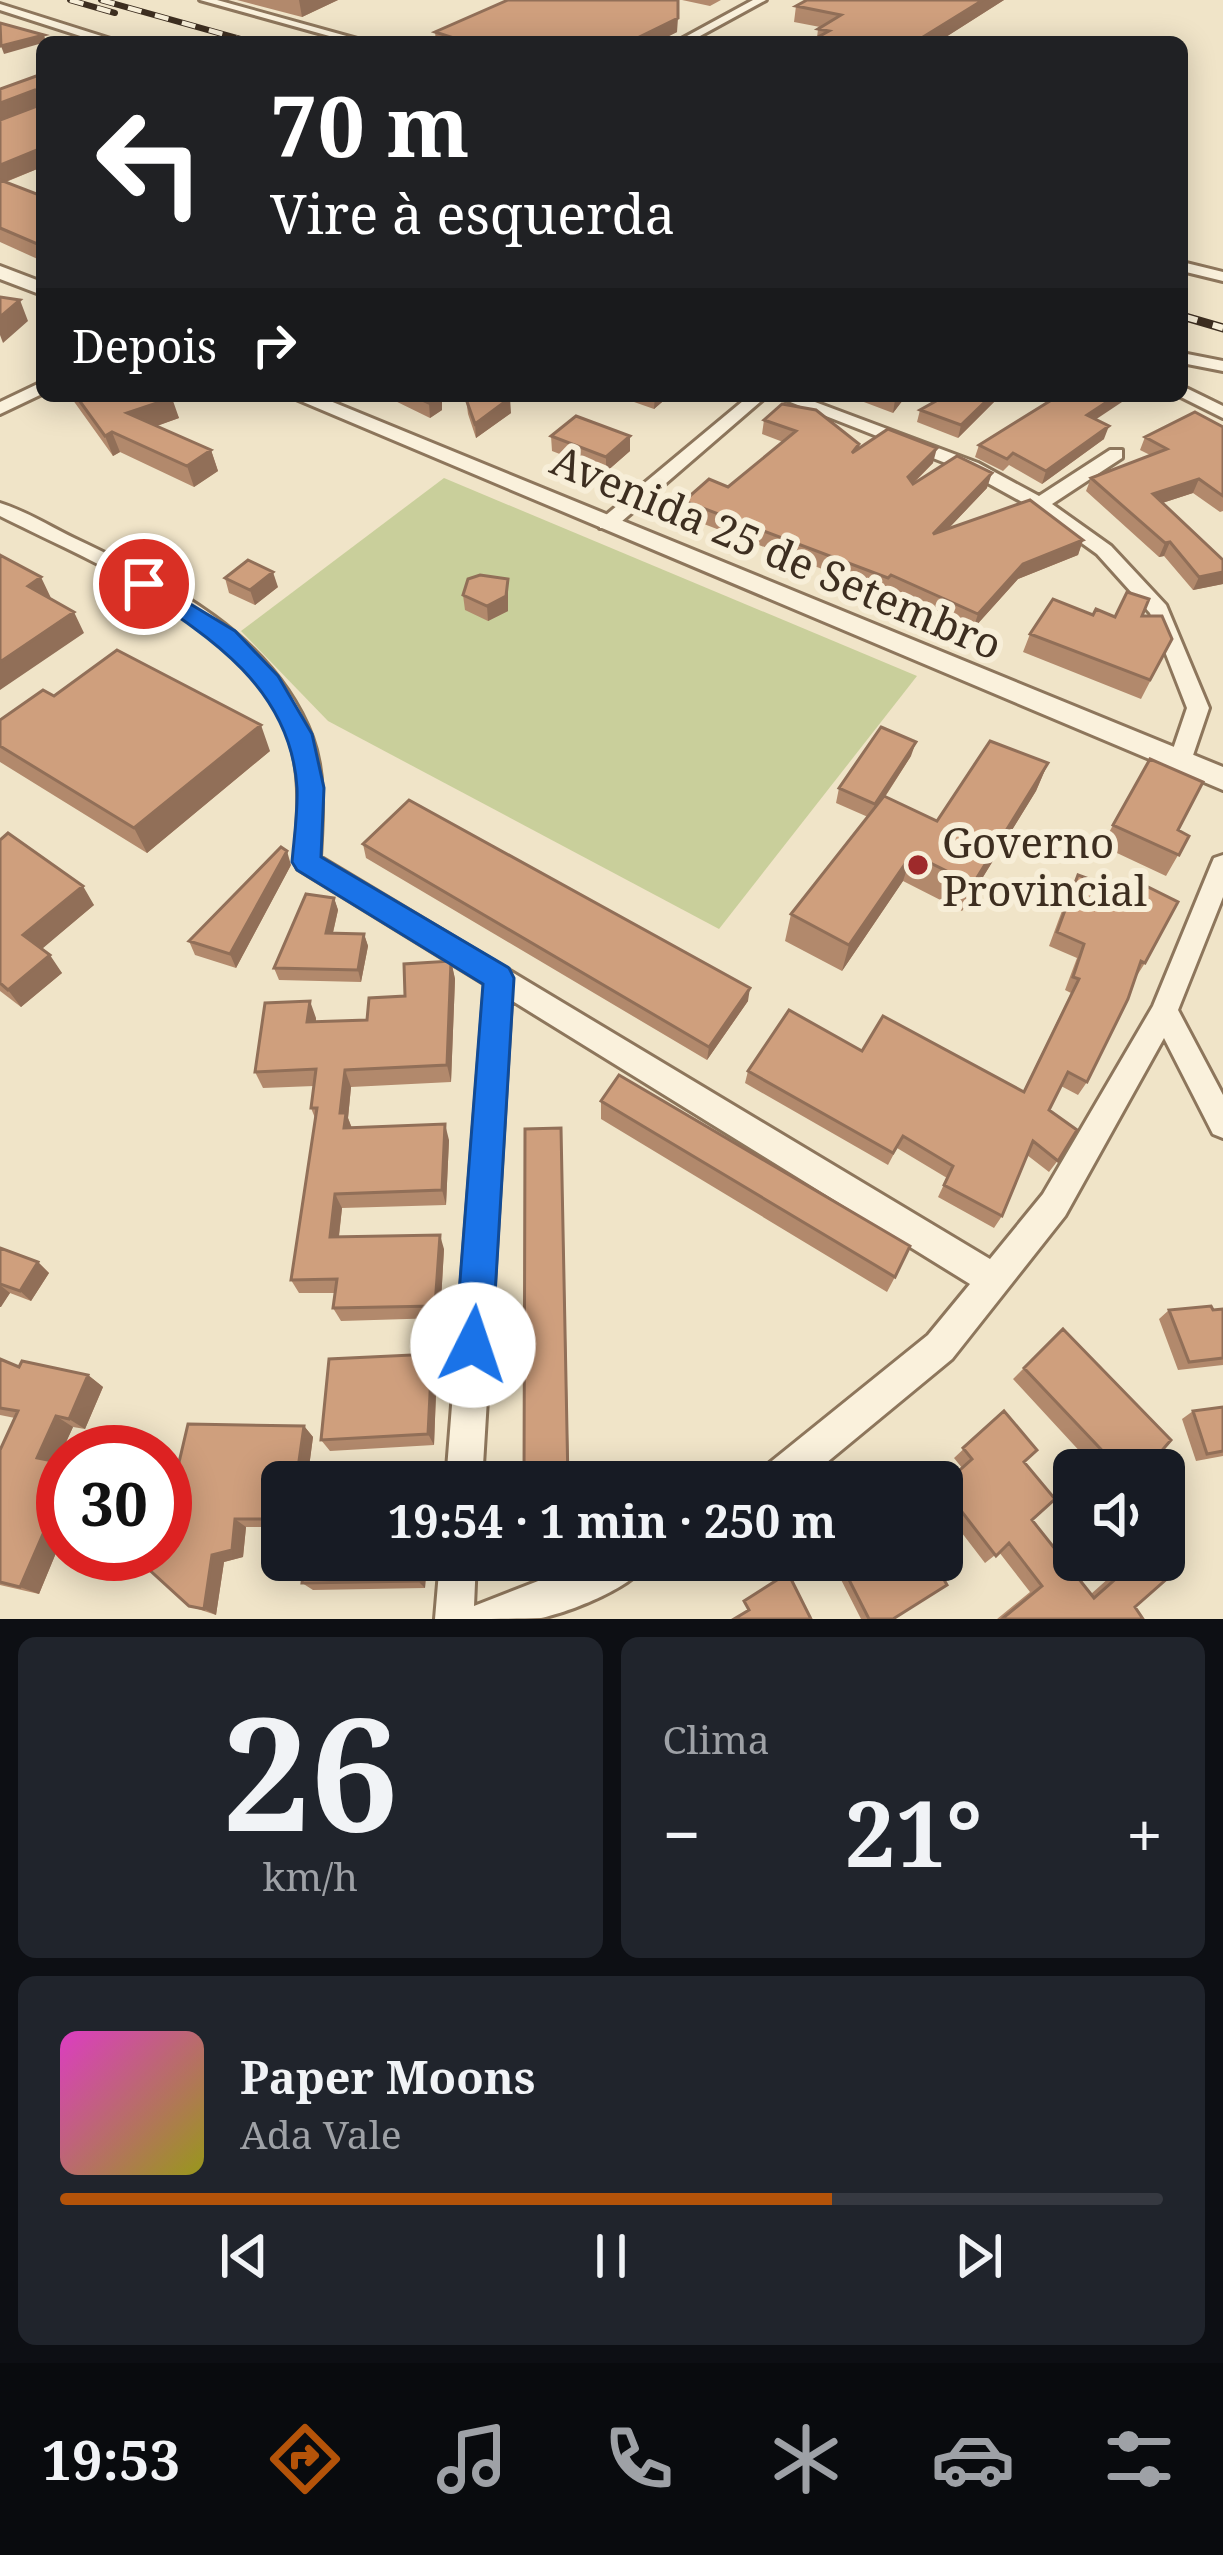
<!DOCTYPE html>
<html lang="pt">
<meta charset="utf-8">
<style>
:root{--surface:#171b24;--page:#20242c;--text:#f1f3f6;--muted:#9ea1a6;--line:#363941;--accent:#b45309}
body{margin:0;font-family:"Noto Serif",serif;background:var(--page);color:var(--text);height:100vh;display:flex;flex-direction:column;font-size:45px;white-space:nowrap}
*{box-sizing:border-box;margin:0}
p{font-size:39px;color:var(--muted)}
.icon{flex:none;width:66px;height:66px;fill:none;stroke:currentColor;stroke-width:2;stroke-linecap:round;stroke-linejoin:round}
.map{position:relative;height:1619px;overflow:hidden}
.panel{display:flex;flex-direction:column;gap:18px;padding:18px;background:#0d0f14;flex:1}
.panel>*{flex:none}
.guide{position:absolute;left:36px;top:36px;width:1152px;height:366px;border-radius:18px;box-shadow:0 6px 30px #0003;background:#202124;color:#fff;overflow:hidden}
.controls{position:absolute;left:1053px;top:1449px;display:grid;gap:24px}
.controls a{display:grid;place-items:center;width:132px;height:132px;border-radius:18px;background:var(--surface);box-shadow:0 6px 30px #0003;font-size:60px}
.speed{position:absolute;left:36px;top:1425px;display:flex;gap:24px;font-size:60px;font-weight:700;text-align:center}
.speed>*{display:grid;place-content:center;width:156px;height:156px;border-radius:50%;background:var(--surface);box-shadow:0 6px 30px #0003;line-height:1}
.speed .limit{border:18px solid #d22;background:#fff;color:#111}
.pin{position:absolute;display:grid;place-items:center;width:102px;height:102px;color:#fff;margin:-51px;border:6px solid #fff;border-radius:50%;box-shadow:0 3px 12px #0007}
.me{position:absolute;width:132px;margin:-66px;rotate:4deg;stroke-linejoin:round;filter:drop-shadow(0 0 9px #0008)}
.turn{display:flex;align-items:center;gap:42px;height:252px;padding:0 36px;font-size:54px}
.turn .icon{width:156px;height:156px;stroke-width:2.5}
.turn b{display:block;font-size:84px;line-height:102px}
.then{display:flex;align-items:center;height:114px;padding:0 36px;background:#0003;gap:24px;font-size:45px}
.big{font-size:90px;font-weight:700;line-height:1.1}
.panel .tile{flex:1;display:flex;flex-direction:column;justify-content:center;gap:18px;min-width:0;padding:0 42px;border-radius:18px;background:var(--page)}
.panel .dial{align-items:center;gap:0}
.dial b{font-size:156px;line-height:1}
.song{display:flex;align-items:center;gap:36px}
.cover{width:144px;height:144px;border-radius:18px;background:linear-gradient(135deg,hsl(310 70% 55%),hsl(60 70% 35%))}
.played{height:12px;border-radius:6px;background:linear-gradient(90deg,var(--accent) 70%,var(--line) 70%)}
.keys{display:flex;justify-content:space-around;direction:ltr}
.heat{display:flex;justify-content:space-between;align-items:center;font-size:66px;direction:ltr}
.panel .tiles{flex:1;display:grid;gap:18px;grid-template-columns:1fr 1fr}
.tile:last-child{grid-column:span 2}
.trip{position:absolute;left:261px;top:1461px;width:702px;height:120px;border-radius:18px;background:var(--surface);box-shadow:0 6px 30px #0003;font-weight:700;line-height:120px;text-align:center}
.tab-bar{display:flex;height:192px;justify-content:space-around;align-items:center;background:#090b0e;color:var(--muted)}
.tab-bar .icon{width:84px;height:84px}
.tab-bar .selected{color:var(--accent)}
.tab-bar b{font-size:54px;color:var(--text)}
.map>svg:first-child{display:block}
.green{fill:#c9cf9b}
.lines{fill:none;stroke-linecap:round;stroke-linejoin:round}
.minor-casing{stroke:#8d765c;stroke-width:6}
.tertiary-casing{stroke:#8d765c;stroke-width:6}
.minor{fill:#faf1dc;fill-rule:evenodd}
.tertiary{fill:#faf1dc;fill-rule:evenodd}
.rail-far1-casing{stroke:#3d2e20;stroke-width:6}
.rail-casing{stroke:#3d2e20;stroke-width:9}
.rail-far1{stroke:#f7eed8;stroke-width:4.5;stroke-dasharray:14;stroke-linecap:butt}
.rail{stroke:#f7eed8;stroke-width:6;stroke-dasharray:16;stroke-linecap:butt}
.wall{fill:#b2896c}
.shaded-wall{fill:#916f58}
.building{fill:#cf9f7d;stroke:#916f58;stroke-width:3}
.route{fill:#1a73e8;stroke:#114b97;stroke-width:3}
.poi-dot{fill:#9e2a2b;stroke:#f7eed8;stroke-width:4.5}
.labels{text-anchor:middle;dominant-baseline:central;stroke-width:12;stroke-linejoin:round;paint-order:stroke}
.street-label{font-size:42px;fill:#3d2e20;stroke:#f7eed8}
.poi-label{font-size:42px;fill:#3d2e20;stroke:#f7eed8;text-anchor:start}
</style>
<div class="map">
<svg width="1223" height="1619" viewBox="0 0 1223 1619">
<rect width="100%" height="100%" fill="#f0e4c8"/>
<path class="green" d="M444,478l473,198 -198,253 -391,-208 -87,-90z"/>
<g class="lines">
<defs>
<path id="minor" d="M200,0h17l151,42h-17z
M753,0h13l-77,42h-13z
M0,4l114,36 1,2h-16l-99,-32z
M1182,262l41,10v9l-41,-10z
M1182,353l41,8v10l-41,-8z
M42,382v12l-42,20v-12z
M1182,386l41,20v12l-44,-22h3z
M749,396h18l-153,132h-14v-8z
M775,396h24l179,67 61,33 71,-46h12v8l-70,46 59,42 55,59 43,103 -20,59h-16l-4,-6 18,-53 -37,-95 -53,-59 -64,-46 -67,-37z
M0,503c26,8 51,24 76,36 92,44 197,96 236,198 14,38 10,81 8,120l670,402 53,-65 110,-188 58,-141 3,-7 9,-3v42l-45,113 45,85v43l-10,-4 -49,-96 -99,178 -113,143 -149,123h-46l5,-13 166,-134 42,-51 -459,-284 -29,482h-36l39,-498 -187,-115 -3,-7c2,-36 7,-74 -2,-110 -29,-123 -192,-185 -293,-236z
M440,1560h36l-2,46 118,-46h56c-10,26 -79,52 -107,58 -32,1 -73,1 -106,1z"/>
<path id="tertiary" d="M0,266l42,16v13l-42,-16z
M289,396h29l905,371v23z"/>
</defs>
<use href="#minor" class="minor-casing"/>
<use href="#tertiary" class="tertiary-casing"/>
<use href="#minor" class="minor"/>
<use href="#tertiary" class="tertiary"/>
<defs>
<path id="rail-far1" d="M70,0l45,13
M101,0l150,42"/>
<path id="rail" d="M1182,316l41,12"/>
</defs>
<use href="#rail-far1" class="rail-far1-casing"/>
<use href="#rail" class="rail-casing"/>
<use href="#rail-far1" class="rail-far1"/>
<use href="#rail" class="rail"/>
</g>
<path class="wall" d="M237,0h101l-36,17z
M682,0h39l-11,6z
M807,0h197l-66,42h-129l8,-4 1,-9 2,-2 -26,-5 2,-16z
M435,32h242l-20,10h-221z
M42,74v93l-36,15 36,14v65l-42,-19v-153z
M70,396h97l12,22 -23,8 55,24 7,21 -24,16 -74,-35 -7,4z
M385,396h57v14l-12,8z
M617,396h52l-15,13z
M848,396h58l-13,17z
M1000,396l-42,42 -41,-16 3,-12z
M466,399l45,14 -35,25 -8,-24z
M1096,419l8,20 -62,45 -33,-19 -6,6 -28,-14 4,-12z
M764,420l94,28 75,15 -20,21 74,4 -39,41 135,11 -5,15 -60,24 -45,50 -85,-39 -3,3 -202,-77 1,-15 44,-14 55,-45 -21,-8z
M1223,427v84l-3,1 -27,-19 -31,10 61,57v24l-30,6 -29,-34 -5,1 -73,-66 5,-13 59,-23 -10,-5 5,-13z
M551,436h79v15l-24,21 -54,-21z
M225,578l53,9 -23,18 -26,-12z
M508,579v32l-20,10 -23,-11 -2,-15z
M1093,615l22,2 27,-1 30,23 -31,60 -118,-47 7,-18z
M0,720l270,31 -123,102 -147,-91z
M911,756l-26,41 52,24 111,-58 -12,28 -74,120 -59,-30 -61,90 -57,-30 6,-27 77,-97 -32,-14 3,-15z
M1113,825l65,5 11,6 -23,40 -64,-30z
M0,840l94,65 -53,44 21,24 -41,34 -21,-16z
M363,844l385,157 -41,59 -341,-202z
M291,865l-55,103 -41,-13 -6,-14z
M1078,875l67,88 -9,14 -49,105 -9,13 -17,-9 -12,24 13,45 -13,17 -22,-17 -25,61 -8,12 -56,-31 9,-19 -50,-30 -9,17 -143,-82 3,-12 114,-20 161,41 48,-99 -6,-3 12,-32 -28,-12 21,-57z
M334,898l4,12 -5,23 31,1 4,12 -7,36 -82,-2 -5,-12z
M451,961l4,18 -4,103 -100,5 -3,31 4,10 97,12 -3,65 -104,3 -3,29 105,12 -4,69 -99,3 -8,-13 2,-15h-36l-8,-13 24,-162 -4,-10 3,-22 -51,2 -8,-16 61,-54v4l51,-2 38,-24z
M601,1101l294,176 -8,15 -286,-173z
M0,1248l38,14 11,11 -18,28 -21,-8 -10,14z
M1223,1309v56l-45,5 -19,-51 10,-9z
M1063,1329l82,141h-48l-84,-91z
M432,1354l5,13 -3,78 -104,6 -9,-11z
M0,1359l19,8 69,8 15,12 -18,42 -12,-2 -16,35 6,1v73l-24,58 -39,-9v-135l15,-32 -15,-3z
M1223,1407v49l-27,5 -14,-42 11,-8z
M1004,1411l20,51 8,58 59,74 38,-34h29l-23,47 8,12h-146l33,-27 -31,-40 -14,11 -43,-56v-21l20,-18 -8,-10z
M304,1426l9,11 -6,45h-25v45h-36l-3,30 -19,5 -8,53 -27,-9 -57,-52z
M1074,1495v25l-12,-15z
M427,1560l-2,28 -112,2 -11,-7z
M831,1560h102l-40,59h-32z"/>
<path class="shaded-wall" d="M299,0h39l-36,17z
M983,0h21l-66,42h-23z
M678,18l-1,14 -20,10h-28z
M44,35l2,7 -42,12 -3,-8z
M35,90l5,16 -40,15v-18z
M42,148v19l-42,17v-19z
M20,300l8,21 -25,22 -3,-8v-18z
M442,396v14l-12,8 -1,-15z
M655,396h14l-15,13z
M898,396h8l-13,17 2,-13z
M991,396h9l-42,42 3,-13z
M1116,396h15l-48,32 4,-13z
M172,398l7,20 -44,16 -8,-21z
M510,398l1,15 -35,25 -1,-14z
M1109,426l-5,13 -62,45 4,-13z
M112,432l8,20 -7,4 -8,-20z
M630,436v15l-24,21v-15z
M937,448l-4,15 -29,29 4,-15z
M211,450l7,21 -24,16 -7,-21z
M992,473l-5,15 -58,61 4,-15z
M1199,479l-6,14 -46,15 6,-14z
M1083,540l-5,15 -60,24 -45,50 5,-15 45,-50z
M1170,542l-6,14 -5,1 6,-14z
M273,572l5,15 -23,18 -5,-15z
M1223,572v12l-30,6 6,-13z
M41,577l10,21 -23,-12z
M508,579v32l-20,10 -1,-15z
M74,612l10,21 -84,57v-28z
M261,725l9,26 -123,102 -13,-25z
M916,742l-5,14 -40,62 4,-14z
M1048,763l-12,28 -74,120 11,-27z
M287,851l4,14 -55,103 -6,-14z
M912,854l-9,27 -61,90 7,-26z
M83,886l11,19 -58,49 -13,-19z
M334,898l4,12 -8,35 -4,-12z
M364,934l4,12 -7,36 -3,-12z
M50,955l12,18 -41,34 -13,-17z
M451,961l4,18 -4,103 -4,-17z
M750,988l-2,13 -41,59 2,-13z
M310,1001l6,17 -2,22 -7,-18z
M345,1070l6,17 -3,31 4,11 -8,-1 -4,-15z
M445,1124l4,16 -3,65 -4,-15z
M561,1128l1,17 7,337h-1z
M335,1194l7,14 -5,43 -7,-14z
M440,1235l4,14 -4,69 -5,-12z
M38,1262l11,11 -18,28 -11,-10z
M0,1285l10,8 -9,14h-1z
M432,1354l5,13 -3,78 -6,-11z
M88,1375l15,12 -18,42 -16,-10z
M56,1416l17,11 -19,41 -17,-10z
M304,1426l9,11 -6,45h-11z
M63,1488v48l-24,58 -19,-7z
M235,1519l11,8 -3,30 -19,5 -8,53 -12,-6 8,-54z
M420,1560h7l-2,28 -7,-7z"/>
<path class="building" d="M508,0h170v18l-49,24h-163l-31,-10z
M807,0h176l-68,42h-106l20,-11 -11,-2 23,-14 -45,-9z
M0,23l44,12 -43,11z
M42,74v74l-42,17v-45l40,-15 1,-11 -6,-4 -35,13v-14z
M0,180l42,16v50l-42,-18z
M0,297l20,3 -20,17z
M76,396h91l5,2 -45,15 84,37 -24,16 -75,-34 -7,4z
M413,396h28l-12,7z
M471,396h34l5,2 -35,26 -9,-25z
M945,396h46l-30,29 -41,-15z
M1058,396h58l-29,19 22,11 -63,45 -33,-18 -6,6 -28,-14z
M782,404l34,6 43,34 -7,9 36,-24 49,19 -29,29 5,7 44,-28 35,17 -59,61 97,-34 53,40 -60,24 -45,50 -87,-39 -3,3 -204,-77 25,-22 19,8 68,-56 -32,-11z
M1195,412l28,15v69l-24,-17 -46,15 70,66v12l-24,5 -29,-35 -5,1 -74,-65 76,-29 -22,-12z
M576,416l54,20 -24,21 -55,-21z
M0,555l41,22 -13,9 46,26 -74,50z
M248,560l25,12 -23,18 -25,-12z
M480,575l28,4 -2,17 -19,10 -24,-11 5,-16z
M1127,592l22,7 -7,17h20l10,23 -22,41 -120,-46 23,-35 40,16 3,-6 19,8z
M117,650l144,75 -127,103 -134,-82v-26l43,-30 11,6z
M881,727l35,15 -41,62 -36,-16z
M990,741l58,22 -75,121 -61,-30 -63,91 -58,-31 93,-118 53,25z
M1150,759l53,23 -25,48 11,6 -10,19 -66,-30z
M409,800l341,188 -41,59 -346,-203z
M8,833l75,53 -60,49 27,20 -42,35 -8,-7v-143z
M281,847l6,4 -57,103 -41,-13z
M1078,875l60,22 6,-12 34,17 -33,61 -4,-2 -13,38 -41,83 -19,-10 -19,38 28,20 -19,31 -25,-20 -31,75 -58,-31 9,-19 -50,-30 -10,17 -145,-82 41,-61 73,41 21,-35 141,76 55,-113 -6,-2 11,-33 -27,-12z
M306,894l28,4 -8,35 38,1 -6,36 -84,-2z
M451,961l-4,104 -102,5 -5,43h6l-2,15 101,-4 -3,66 -107,4 -5,43 110,-2 -5,71 -102,2 4,-29 -46,1 26,-172h-6l5,-39 -61,3 10,-69 45,-2 -3,21 60,-2 2,-22 36,-2 -1,-32z
M619,1075l291,171 -15,31 -294,-176z
M561,1128l7,354h-44l1,-353z
M0,1248l38,14 -18,29 -20,-7z
M1211,1306l2,4 10,-1v49l-34,4 -20,-52z
M1063,1329l108,111 -26,30h-40l8,-8 -89,-94z
M432,1354l-4,80 -107,6 8,-81z
M0,1359l19,8 3,-6 66,14 -19,44 -13,-3 -19,42 26,5v25l-43,99 -20,-5v-132l18,-39 -18,-3z
M1223,1407v44l-16,3 -14,-43z
M1004,1411l33,39 -13,12 31,37 -23,21 62,78 43,-38h21l12,16 -35,31 8,12h-141l40,-33 -33,-43 -13,13 -54,-70 30,-27 -9,-11z
M188,1424l116,2 -8,56h-14v37h-47l-3,31 -20,5 -8,54 -15,-3 -57,-52h33v-45l4,-4z
M305,1560h115l-2,21 -116,2z
M839,1560h94l14,25 -54,34h-24z
M788,1573l23,46h-77l15,-9 -5,-9z"/>
<path class="route" d="M144,576l91,55 43,45 34,58 12,54 -3,69 188,111 5,10 -22,367 -5,13 -14,5 -13,-5 -5,-13 28,-361 -186,-114 -5,-8c2,-24 6,-50 5,-74 -6,-99 -86,-151 -161,-199v-10z"/>
<circle class="poi-dot" cx="918" cy="865" r="12"/>
<g class="labels">
<g class="street-label">
<text transform="translate(777 551) rotate(23)">Avenida 25 de Setembro</text>
</g>
<g class="poi-label">
<text x="942" y="841">Governo<tspan x="942" dy="48">Provincial</tspan></text>
</g>
</g>
</svg>
<div class="controls">
<a><svg class="icon" aria-label="sound" viewBox="0 0 24 24"><path d="M4 9h4l5-4v14l-5-4H4zM17 9q2 3 0 6"/></svg></a>
</div>
<div class="speed"><div class="limit">30</div></div>
<div class="pin" style="left:144px;top:584px;background:#d93025"><svg class="icon" aria-label="arrive" viewBox="0 0 24 24"><path d="M6 21V4h12l-3 4 3 4H6"/></svg></div>
<svg class="me" style="left:473px;top:1345px" viewBox="-20 -20 40 40"><circle r="19" fill="#fff"/><path d="M0-13L10 11 0 6-10 11z" fill="#1a73e8"/></svg>
<div class="trip">19:54 · 1 min · 250 m</div>
<div class="guide">
<div class="turn"><svg class="icon" aria-label="left" viewBox="0 0 24 24"><path d="M17 20v-9H6M10 6l-5 5 5 5"/></svg><div><b>70 m</b>Vire à esquerda</div></div>
<div class="then">Depois<svg class="icon" aria-label="right" viewBox="0 0 24 24"><path d="M7 20v-9h11M14 6l5 5-5 5"/></svg></div>
</div>
</div>
<section class="panel">
<div class="tiles">
<div class="tile dial"><b>26</b><p>km/h</p></div>
<div class="tile"><p>Clima</p>
<div class="heat"><a>−</a><b class="big">21°</b><a>+</a></div>
</div>
<div class="tile">
<div class="song"><i class="cover"></i><div><b>Paper Moons</b><p>Ada Vale</p></div></div>
<div class="played"></div>
<div class="keys"><svg class="icon" aria-label="previous" viewBox="0 0 24 24"><path d="M18 5L8 12l10 7zM5 5v14"/></svg><svg class="icon" aria-label="pause" viewBox="0 0 24 24"><path d="M8 5v14M16 5v14"/></svg><svg class="icon" aria-label="next" viewBox="0 0 24 24"><path d="M6 5l10 7-10 7zM19 5v14"/></svg></div>
</div>
</div>
</section>
<nav class="tab-bar">
<b>19:53</b>
<svg class="icon selected" aria-label="directions" viewBox="0 0 24 24"><path d="M12 3l9 9-9 9-9-9zM9 14v-3h6M13 9l2 2-2 2"/></svg>
<svg class="icon" aria-label="music" viewBox="0 0 24 24"><path d="M9 18V5l10-2v13"/><circle cx="6" cy="18" r="3"/><circle cx="16" cy="16" r="3"/></svg>
<svg class="icon" aria-label="phone" viewBox="0 0 24 24"><path d="M5 4h4l2 5-3 2q2 4 5 5l2-3 5 2v4C11 20 4 13 5 4z"/></svg>
<svg class="icon" aria-label="climate" viewBox="0 0 24 24"><path d="M12 3v18M4 7l16 10M4 17L20 7"/></svg>
<svg class="icon" aria-label="car" viewBox="0 0 24 24"><path d="M5 17H2v-5l4-1 3-4h7l3 4 3 1v5h-3M9 17h6M6 11h13"/><circle cx="7" cy="17" r="2"/><circle cx="17" cy="17" r="2"/></svg>
<svg class="icon" aria-label="filters" viewBox="0 0 24 24"><path d="M4 7h16M4 17h16"/><circle cx="9" cy="7" r="2"/><circle cx="15" cy="17" r="2"/></svg>
</nav>
